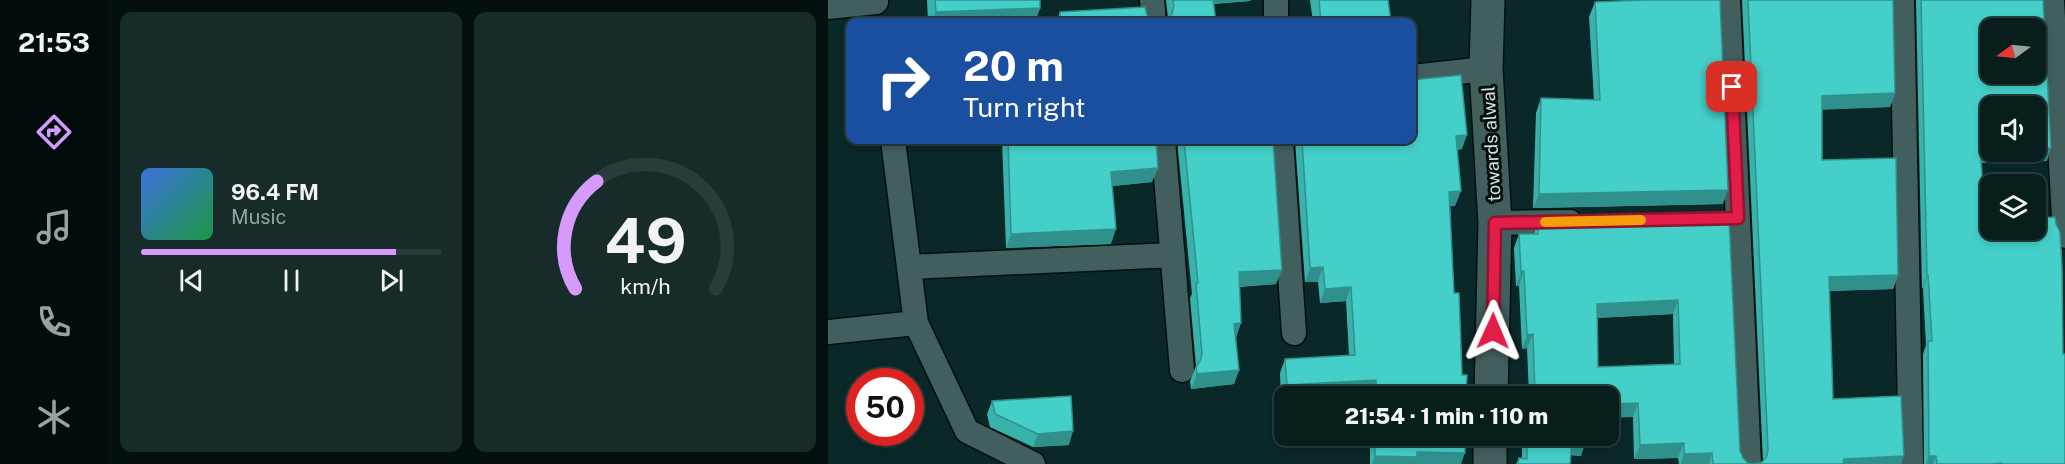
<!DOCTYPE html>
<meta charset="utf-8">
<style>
:root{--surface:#081e1d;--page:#162b2a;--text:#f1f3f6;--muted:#98a2a4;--line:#293c3b;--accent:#d69bfa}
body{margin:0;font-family:"Public Sans",sans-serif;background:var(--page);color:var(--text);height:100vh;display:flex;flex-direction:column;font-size:22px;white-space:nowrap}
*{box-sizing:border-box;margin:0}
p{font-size:20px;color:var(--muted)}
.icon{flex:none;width:33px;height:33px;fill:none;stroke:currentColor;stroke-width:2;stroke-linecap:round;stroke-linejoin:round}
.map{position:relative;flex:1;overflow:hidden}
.details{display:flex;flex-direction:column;gap:12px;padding:12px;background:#041010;width:720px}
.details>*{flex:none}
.banner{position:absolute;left:18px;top:18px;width:570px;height:126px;border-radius:12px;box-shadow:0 3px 9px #0003,0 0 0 2px var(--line);background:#1a4fa0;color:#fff;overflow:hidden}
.needle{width:39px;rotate:255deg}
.tools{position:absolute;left:1152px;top:18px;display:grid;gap:12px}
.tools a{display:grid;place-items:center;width:66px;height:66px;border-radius:12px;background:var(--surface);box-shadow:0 3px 9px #0003,0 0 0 2px var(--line);font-size:30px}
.speed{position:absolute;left:18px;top:368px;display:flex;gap:12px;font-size:30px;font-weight:700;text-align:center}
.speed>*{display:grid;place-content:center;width:78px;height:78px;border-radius:50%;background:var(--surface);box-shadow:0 3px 9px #0003,0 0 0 2px var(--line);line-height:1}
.speed .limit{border:9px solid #d22;background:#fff;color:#111}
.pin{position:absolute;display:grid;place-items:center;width:51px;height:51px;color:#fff;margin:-26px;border-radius:12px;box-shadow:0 3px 9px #0006}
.me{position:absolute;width:66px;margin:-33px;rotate:1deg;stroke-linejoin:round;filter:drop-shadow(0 0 4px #0008)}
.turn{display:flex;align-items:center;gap:21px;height:126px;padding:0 18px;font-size:27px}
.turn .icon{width:78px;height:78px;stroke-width:2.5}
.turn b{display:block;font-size:42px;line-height:51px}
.details .card{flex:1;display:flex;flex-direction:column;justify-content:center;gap:9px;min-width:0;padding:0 21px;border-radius:12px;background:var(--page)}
.details .dial{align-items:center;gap:0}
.dial svg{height:156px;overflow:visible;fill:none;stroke:var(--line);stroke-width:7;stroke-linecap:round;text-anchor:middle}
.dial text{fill:var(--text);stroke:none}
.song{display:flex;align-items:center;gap:18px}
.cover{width:72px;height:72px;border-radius:9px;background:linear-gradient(135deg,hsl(220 70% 55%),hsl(140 70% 35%))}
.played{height:6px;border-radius:3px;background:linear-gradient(90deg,var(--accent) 85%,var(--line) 85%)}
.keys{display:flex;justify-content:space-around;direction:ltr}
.details .tiles{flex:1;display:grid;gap:12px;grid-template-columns:repeat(2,1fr)}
.trip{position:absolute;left:446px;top:386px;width:345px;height:60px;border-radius:12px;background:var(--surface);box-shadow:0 3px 9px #0003,0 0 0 2px var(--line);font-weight:800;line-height:60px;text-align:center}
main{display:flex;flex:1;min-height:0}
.tabs{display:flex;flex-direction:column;width:108px;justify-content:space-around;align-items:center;background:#030c0c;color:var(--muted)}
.tabs .icon{width:42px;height:42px}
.tabs .active{color:var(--accent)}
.tabs b{font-size:27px;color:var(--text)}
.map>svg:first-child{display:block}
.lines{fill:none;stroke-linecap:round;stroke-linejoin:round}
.street-casing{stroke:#00100f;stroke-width:27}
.secondary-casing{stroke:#00100f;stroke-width:36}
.street{stroke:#415f5d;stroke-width:24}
.secondary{stroke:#415f5d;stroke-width:33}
.wall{fill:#3ab2ac;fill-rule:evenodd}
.shaded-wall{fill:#30918c}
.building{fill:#44cfc8;stroke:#30918c;stroke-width:1.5;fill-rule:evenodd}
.route-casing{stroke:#92132f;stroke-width:15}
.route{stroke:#e11d48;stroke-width:10}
.slow{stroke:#f59e0b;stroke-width:10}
.labels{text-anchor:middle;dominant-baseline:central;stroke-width:6;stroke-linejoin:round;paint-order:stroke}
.street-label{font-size:18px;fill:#d1e2e0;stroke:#040f0e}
</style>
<main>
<nav class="tabs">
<b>21:53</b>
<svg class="icon active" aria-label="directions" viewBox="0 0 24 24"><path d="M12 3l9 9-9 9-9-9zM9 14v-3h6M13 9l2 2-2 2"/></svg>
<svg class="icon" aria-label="music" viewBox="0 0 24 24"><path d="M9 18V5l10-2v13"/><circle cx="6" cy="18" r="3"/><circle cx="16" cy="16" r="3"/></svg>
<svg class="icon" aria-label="phone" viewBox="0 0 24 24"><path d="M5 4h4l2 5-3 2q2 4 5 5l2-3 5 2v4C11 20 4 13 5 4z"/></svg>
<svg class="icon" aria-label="climate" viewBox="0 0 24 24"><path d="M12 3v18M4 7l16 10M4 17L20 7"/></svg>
</nav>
<section class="details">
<div class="tiles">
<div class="card">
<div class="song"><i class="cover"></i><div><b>96.4 FM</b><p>Music</p></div></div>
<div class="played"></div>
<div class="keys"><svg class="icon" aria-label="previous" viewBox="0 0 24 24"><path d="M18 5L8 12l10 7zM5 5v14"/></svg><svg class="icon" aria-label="pause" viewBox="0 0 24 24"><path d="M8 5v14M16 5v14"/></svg><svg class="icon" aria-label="next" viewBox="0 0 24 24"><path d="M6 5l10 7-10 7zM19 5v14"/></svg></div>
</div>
<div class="card dial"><svg viewBox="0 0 100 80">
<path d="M14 69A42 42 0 1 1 86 69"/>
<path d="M14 69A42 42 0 0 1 25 14" stroke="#d69bfa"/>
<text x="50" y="56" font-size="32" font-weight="700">49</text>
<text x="50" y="72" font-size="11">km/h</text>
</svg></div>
</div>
</section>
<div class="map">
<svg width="1237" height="464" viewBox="0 0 1237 464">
<rect width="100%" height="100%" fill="#0a2827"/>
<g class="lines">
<defs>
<path id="street" d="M324,0l2,22
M900,0l21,464
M1074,0l9,464
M1224,0l13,236
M0,7l48,-5
M448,22v-22
M584,77l74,-8
M65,140l23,183 51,108 66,33
M335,140l19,230
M453,140l13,193
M667,223l75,-1
M81,267l264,-12
M0,332l88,-9"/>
<path id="secondary" d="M660,0l-2,69 9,154 -4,173
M662,464v-29"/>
</defs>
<use href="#street" class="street-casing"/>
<use href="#secondary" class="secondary-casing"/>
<use href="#street" class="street"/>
<use href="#secondary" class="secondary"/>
</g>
<path class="wall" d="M99,0h113v8l-5,14h-107z
M338,0h85l-1,1 -36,3 2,18h-160l4,-10 87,3 6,5 7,2 8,-4z
M482,0h78l3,22h-78z
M914,0h151l2,93 -5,14 -68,2v51l76,115 -5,14 -64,2 4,108 -71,63 1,-1z
M1088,0h127l4,161 -66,2 5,58 79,243h-141l-1,-110 3,-9 -3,-57h-1z
M767,2l128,202 -190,4 3,-95 5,-15 53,2 -5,-83z
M174,140h154l-4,42 -40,4 -1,58 -105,4z
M349,140h96l3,144 -36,3 -4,51 3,32 -5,14 -43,5 -1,-8 6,-15 -6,-68 2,-4z
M467,140h117l50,9 -5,1 -2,56h-5l4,87 8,82 4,21h-95v-2l-87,2v3l-3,1 -1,-27 5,-14 64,-3 -3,-55 -26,2 -2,-21h-13z
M901,218l11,233 3,7 5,5 6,1h-75l-1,-6 -44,1 -1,-42 -25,-21h-79l-2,-48 -5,1 -3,-63h-3l-2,-38 5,-14h15l4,-12zM845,314l1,50 -76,3 -1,-49z
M164,401l77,44 -36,2 -43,-20 -3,-13z
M542,435h95l-4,29h-91z
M694,435h64l-5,21 -10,-1 -1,9h-54l3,-6h3z"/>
<path class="shaded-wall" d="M380,0h43l-1,1 -43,3z
M212,8l-5,14h-103l4,-10z
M1067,93l-5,14 -73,3 5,-14z
M639,135l-5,14 -11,1 5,-14z
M1208,148h15l-4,13 -72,2 5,-13h10v2h46z
M330,168l-6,14 -47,5 6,-15z
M900,190l-5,14 -190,4 6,-14z
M633,191l-6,15 -11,1 5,-15z
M288,229l-5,15 -105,4 5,-14z
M495,267l-5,15h-13l5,-14z
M454,270l-6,14 -42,3 5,-15z
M696,271l-5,15h-3l5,-14z
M1070,275l-5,14 -70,2 6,-14z
M1099,275h1l-5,13h-1z
M523,287l-5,14 -26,2 5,-14z
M850,300l-5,14 -81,4 5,-14z
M413,323l-5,15 -2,-14z
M705,334l-6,14 -5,1 5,-14z
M411,370l-5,14 -43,5 6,-15z
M548,380l-5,14 -29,2h-58v3l-3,1 6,-15z
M810,403l-5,14 -25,1v-14z
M245,431l-4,14 -36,2 5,-13z
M744,441h14l-5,15 -14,-1z
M856,443l-6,15 -44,1 6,-14z
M589,452l48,1 -4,11h-89l3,-8z
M884,453l-3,11h-28l3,-10z
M1076,456l-3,8h-59l2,-5z
M1101,456h7l-3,8h-7z"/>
<path class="building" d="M107,0h105v8l-104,4z
M345,0h40l3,22h-155l-1,-10 85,-5 2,8 6,5 7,2 7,-3 5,-5 2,-8z
M491,0h69l3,22h-70z
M815,0h77l8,190 -189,4 2,-96 59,2 -5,-98z
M920,0h145l2,93 -73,3v64l74,-2 2,117 -69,2 4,122 68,-3 3,60 -60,3 -1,5h-89l8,-2 5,-6 1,-7z
M1093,0h122l8,148h-15v-42h-46v44h-10l6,71h4v9h46v-12l19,-1 1,7 4,8 2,36 1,86h2v110h-63v-1l-11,1h-54l-1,-8h-7l-1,-115h4l-4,-66h-1zM1162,28h46v46h-46z
M633,75l6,60 -11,1 5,55 -12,1 5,101h5l3,82h5l-1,21h-90v-16l-89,5 -2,-26 70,-4 -4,-68 -26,2 -2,-22 -13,1 -8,-128h110v-60z
M180,140h148l2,28 -47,4 5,57 -105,5z
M356,140h89l9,130 -43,2 2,51 -7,1 5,46 -42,4 -1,-7 4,-6 2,-7 -6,-71h2z
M901,218l11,233 3,7 5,5 6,1h-41l-1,-11 -28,1v-11l-44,2 -2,-42 -30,1v-8h-73l-2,-62 -6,1 -3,-64 -3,1 -2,-38h19v-12zM850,300l2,64 -82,3 -1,-63z
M243,396l2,35 -35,3 -43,-20 -3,-13z
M547,435h90v18l-48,-1v5l-42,-1z
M699,435h59v6h-14l-2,23h-52l1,-6 8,1z"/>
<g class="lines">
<defs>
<path id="route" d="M665,331l2,-108 243,-5 -6,-131"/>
</defs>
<use href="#route" class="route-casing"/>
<use href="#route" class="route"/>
<path class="slow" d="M717,222l96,-2"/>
</g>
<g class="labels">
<g class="street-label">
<text transform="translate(663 144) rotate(-93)">towards alwal</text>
</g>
</g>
</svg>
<div class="tools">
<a><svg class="needle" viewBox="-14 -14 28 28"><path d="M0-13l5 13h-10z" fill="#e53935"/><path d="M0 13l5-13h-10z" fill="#98a2a4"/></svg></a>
<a><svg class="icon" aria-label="sound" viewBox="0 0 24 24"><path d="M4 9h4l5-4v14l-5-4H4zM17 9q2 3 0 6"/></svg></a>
<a><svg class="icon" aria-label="layers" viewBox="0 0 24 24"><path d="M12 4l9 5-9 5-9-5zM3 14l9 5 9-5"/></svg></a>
</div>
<div class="speed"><div class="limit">50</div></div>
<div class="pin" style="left:904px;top:87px;background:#d93025"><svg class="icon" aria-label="arrive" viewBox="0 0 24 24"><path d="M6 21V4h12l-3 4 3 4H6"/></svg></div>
<svg class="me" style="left:665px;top:331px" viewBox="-20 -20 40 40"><path d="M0-17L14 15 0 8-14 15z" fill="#e11d48" stroke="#fff" stroke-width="4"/></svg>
<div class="trip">21:54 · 1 min · 110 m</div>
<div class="banner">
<div class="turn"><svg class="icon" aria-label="right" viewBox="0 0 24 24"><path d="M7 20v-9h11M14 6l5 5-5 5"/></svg><div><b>20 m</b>Turn right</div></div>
</div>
</div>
</main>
